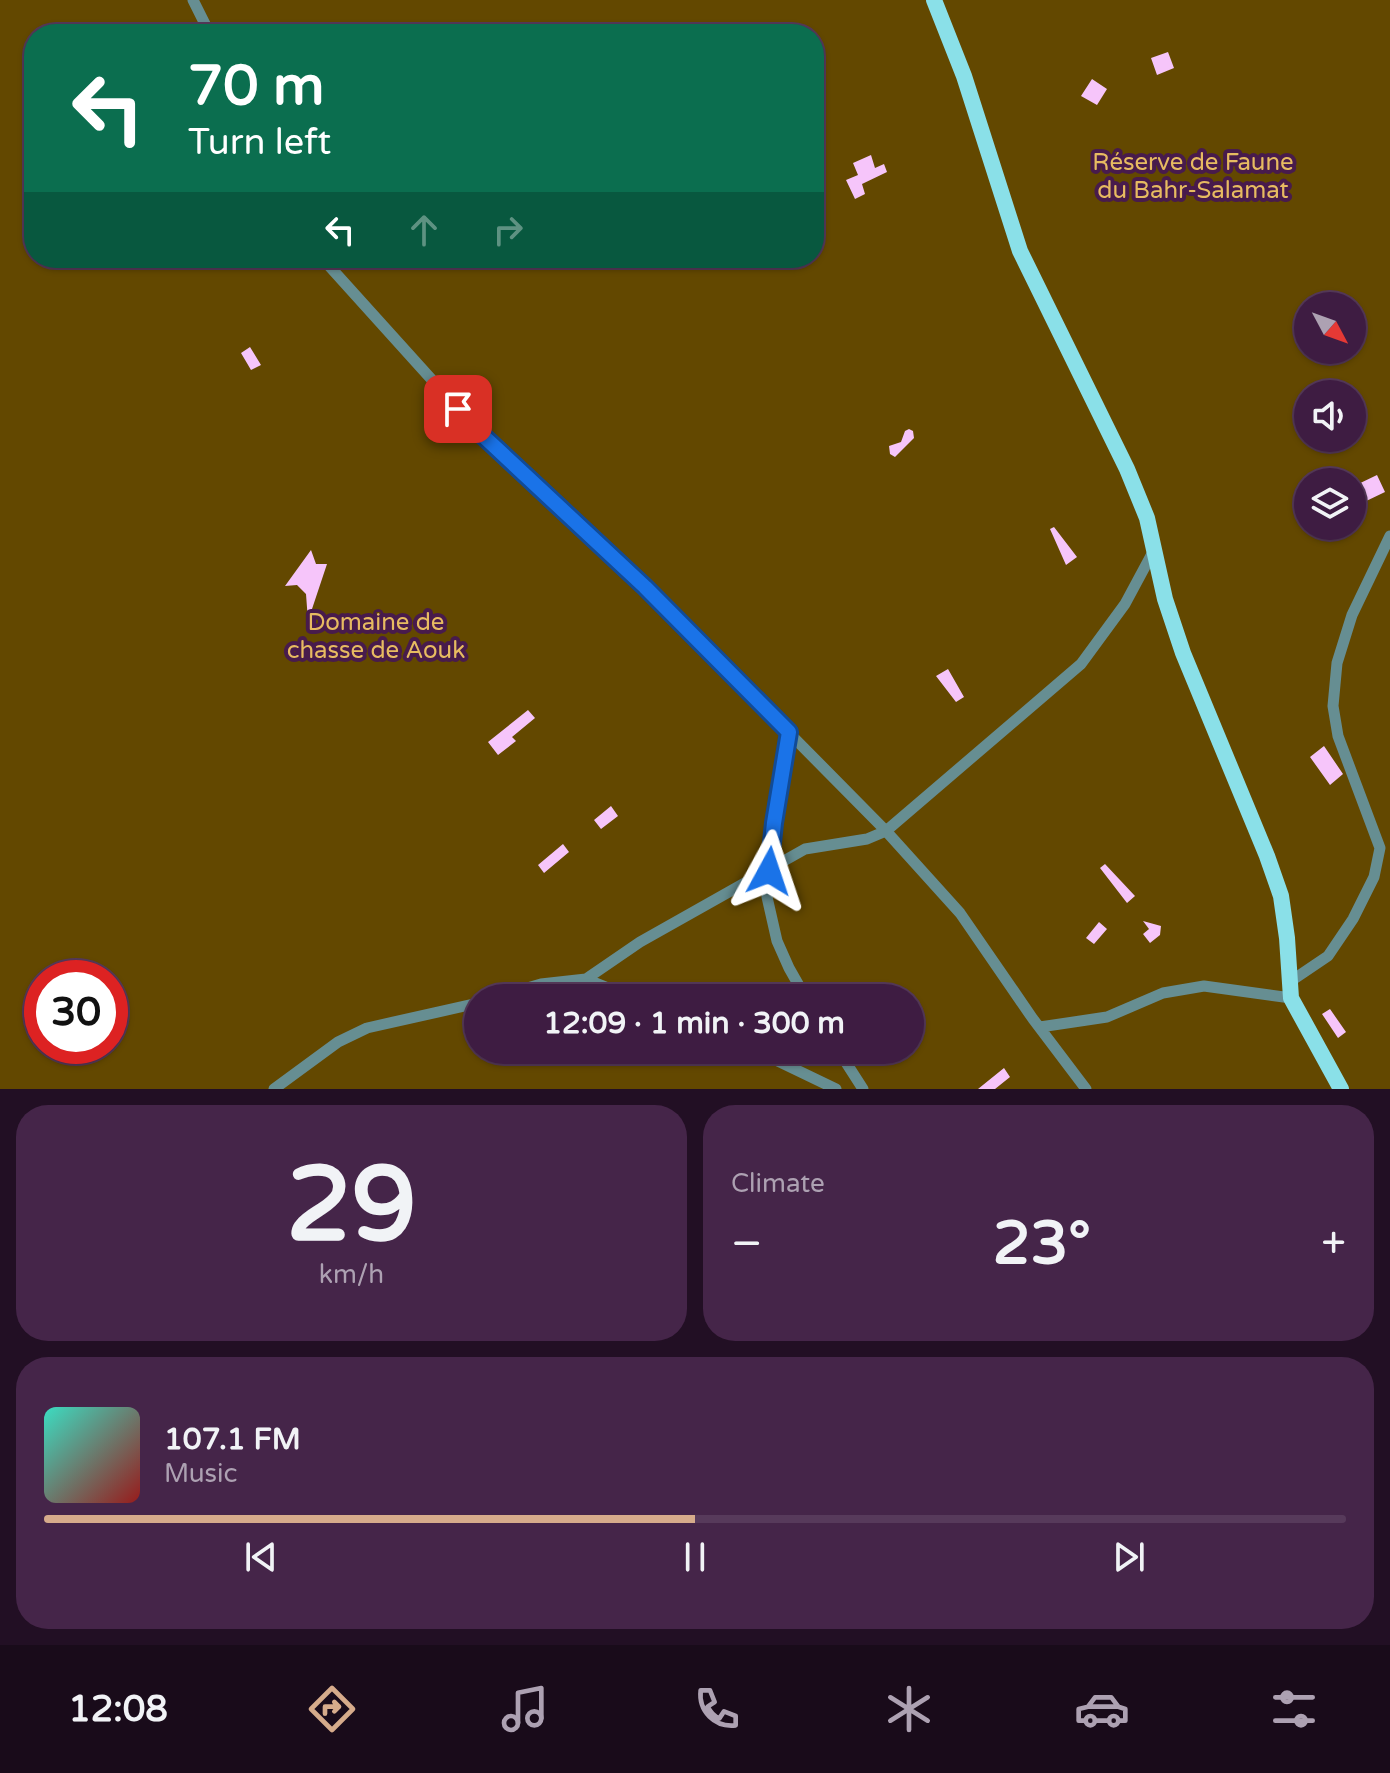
<!DOCTYPE html>
<meta charset="utf-8">
<style>
:root{--surface:#3e1c42;--page:#452549;--text:#f1f3f6;--muted:#ada1b2;--line:#573a5b;--accent:#d6ab8b}
body{margin:0;font-family:"Varela Round",sans-serif;background:var(--page);color:var(--text);height:100vh;display:flex;flex-direction:column;font-size:30px;white-space:nowrap}
*{box-sizing:border-box;margin:0}
p{font-size:26px;color:var(--muted)}
.icon{flex:none;width:44px;height:44px;fill:none;stroke:currentColor;stroke-width:2;stroke-linecap:round;stroke-linejoin:round}
.map{position:relative;height:1089px;overflow:hidden}
.details{display:flex;flex-direction:column;gap:16px;padding:16px;background:#220f24;flex:1}
.details>*{flex:none}
.guide{position:absolute;left:24px;top:24px;width:800px;height:244px;border-radius:32px;box-shadow:0 2px 6px #0004,0 0 0 2px var(--line);background:#0b6e4f;color:#fff;overflow:hidden}
.needle{width:52px;rotate:131deg}
.fabs{position:absolute;left:1294px;top:292px;display:grid;gap:16px}
.fabs a{display:grid;place-items:center;width:72px;height:72px;border-radius:50%;background:var(--surface);box-shadow:0 2px 6px #0004,0 0 0 2px var(--line);font-size:40px}
.speed{position:absolute;left:24px;top:960px;display:flex;gap:16px;font-size:40px;font-weight:700;text-align:center}
.speed>*{display:grid;place-content:center;width:104px;height:104px;border-radius:50%;background:var(--surface);box-shadow:0 2px 6px #0004,0 0 0 2px var(--line);line-height:1}
.speed .limit{border:12px solid #d22;background:#fff;color:#111}
.pin{position:absolute;display:grid;place-items:center;width:68px;height:68px;color:#fff;margin:-34px;border-radius:16px;box-shadow:0 4px 12px #0006}
.me{position:absolute;width:88px;margin:-44px;rotate:5deg;stroke-linejoin:round;filter:drop-shadow(0 0 6px #0008)}
.turn{display:flex;align-items:center;gap:28px;height:168px;padding:0 32px;font-size:36px}
.turn .icon{width:104px;height:104px;stroke-width:2.5}
.turn b{display:block;font-size:56px;line-height:68px}
.lanes{display:flex;align-items:center;height:76px;padding:0 32px;background:#0003;justify-content:center;gap:40px;direction:ltr}
.lanes .off{opacity:.35}
.big{font-size:60px;font-weight:700;line-height:1.1}
.details .tile{flex:1;display:flex;flex-direction:column;justify-content:center;gap:12px;min-width:0;padding:0 28px;border-radius:32px;background:var(--page)}
.details .dial{align-items:center;gap:0}
.dial b{font-size:104px;line-height:1}
.song{display:flex;align-items:center;gap:24px}
.cover{width:96px;height:96px;border-radius:12px;background:linear-gradient(135deg,hsl(170 70% 55%),hsl(0 70% 35%))}
.played{height:8px;border-radius:4px;background:linear-gradient(90deg,var(--accent) 50%,var(--line) 50%)}
.keys{display:flex;justify-content:space-around;direction:ltr}
.heat{display:flex;justify-content:space-between;align-items:center;font-size:44px;direction:ltr}
.details .tiles{flex:1;display:grid;gap:16px;grid-template-columns:1fr 1fr}
.tile:last-child{grid-column:span 2}
.trip{position:absolute;left:464px;top:984px;width:460px;height:80px;border-radius:40px;background:var(--surface);box-shadow:0 2px 6px #0004,0 0 0 2px var(--line);font-weight:700;line-height:80px;text-align:center}
.tabs{display:flex;height:128px;justify-content:space-around;align-items:center;background:#190b1a;color:var(--muted)}
.tabs .icon{width:56px;height:56px}
.tabs .active{color:var(--accent)}
.tabs b{font-size:36px;color:var(--text)}
.map>svg:first-child{display:block}
.green{fill:#634800;fill-rule:evenodd}
.building{fill:#f6c5fa}
.lines{fill:none;stroke-linecap:round;stroke-linejoin:round}
.street{stroke:#668e92;stroke-width:11}
.primary{stroke:#8ae0e8;stroke-width:16}
.route-casing{stroke:#114b97;stroke-width:20}
.route{stroke:#1a73e8;stroke-width:14}
.labels{text-anchor:middle;dominant-baseline:central;stroke-width:8;stroke-linejoin:round;paint-order:stroke}
.park-label{font-size:24px;fill:#e7bb61;stroke:#481b4c}
</style>
<div class="map">
<svg width="1390" height="1089" viewBox="0 0 1390 1089">
<rect width="100%" height="100%" fill="#532658"/>
<path class="green" d="M0,0h1390v1089h-1390zM34,34h780v224h-780zM1308,306h44v44h-44zM1308,394h44v44h-44zM1308,482h44v44h-44zM42,978h68v68h-68zM478,998h432v52h-432z"/>
<path class="building" d="M1168,52l6,16 -17,7 -6,-17z
M1092,79l15,10 -10,16 -16,-9z
M871,155l4,13 9,-4 3,8 -25,12 3,10 -10,5 -9,-19 12,-5 -5,-12z
M250,347l11,18 -10,5 -10,-17z
M909,429l4,2 1,7 -19,19 -5,-3 -1,-8 12,-4 4,-11z
M1377,475l8,17 -25,12 -8,-17z
M1054,527l23,30 -11,8 -16,-36z
M311,550l5,14h11l-19,57 -2,-27 -9,-9 -12,1z
M948,669l16,28 -8,5 -20,-26z
M528,710l7,8 -23,19 4,4 -18,14 -10,-13z
M1324,746l19,28 -13,11 -20,-28z
M611,806l7,10 -17,13 -7,-9z
M563,844l6,8 -25,21 -6,-8z
M1105,864l30,32 -8,7 -27,-35z
M1143,921l18,5 -1,9 -10,8 -7,-9 6,-5z
M1099,922l8,7 -13,15 -8,-6z
M1330,1009l16,23 -8,6 -16,-24z
M1004,1068l6,9 -15,12h-17z"/>
<g class="lines">
<path class="street" d="M193,0l17,34
M322,258l157,174 166,155 241,244 74,82 73,106 53,70
M789,732l-15,91 -7,74 10,44 12,27 17,30
M586,979l47,19
M1291,981l37,-25 25,-37 21,-42 6,-29 -42,-112 -5,-30 4,-43 15,-48 38,-79
M494,998l47,-14 45,-5 54,-37 165,-93 62,-10 19,-8 195,-167 44,-60 29,-54
M1040,1027l67,-10 56,-24 41,-7 87,12
M755,1050l81,39
M838,1050l25,39
M274,1089l64,-47 29,-14 111,-25"/>
<path class="primary" d="M934,0l30,76 56,175 107,218 20,49 18,81 18,54 84,203 14,40 6,42 4,60 50,91"/>
</g>
<g class="lines">
<defs>
<path id="route" d="M458,409l21,23 166,155 144,145 -15,91 -5,48"/>
</defs>
<use href="#route" class="route-casing"/>
<use href="#route" class="route"/>
</g>
<g class="labels">
<g class="park-label">
<text x="1193" y="162">Réserve de Faune<tspan x="1193" dy="28">du Bahr-Salamat</tspan></text>
<text x="376" y="622">Domaine de<tspan x="376" dy="28">chasse de Aouk</tspan></text>
</g>
</g>
</svg>
<div class="fabs">
<a><svg class="needle" viewBox="-14 -14 28 28"><path d="M0-13l5 13h-10z" fill="#e53935"/><path d="M0 13l5-13h-10z" fill="#ada1b2"/></svg></a>
<a><svg class="icon" aria-label="sound" viewBox="0 0 24 24"><path d="M4 9h4l5-4v14l-5-4H4zM17 9q2 3 0 6"/></svg></a>
<a><svg class="icon" aria-label="layers" viewBox="0 0 24 24"><path d="M12 4l9 5-9 5-9-5zM3 14l9 5 9-5"/></svg></a>
</div>
<div class="speed"><div class="limit">30</div></div>
<div class="pin" style="left:458px;top:409px;background:#d93025"><svg class="icon" aria-label="arrive" viewBox="0 0 24 24"><path d="M6 21V4h12l-3 4 3 4H6"/></svg></div>
<svg class="me" style="left:769px;top:871px" viewBox="-20 -20 40 40"><path d="M0-17L14 15 0 8-14 15z" fill="#1a73e8" stroke="#fff" stroke-width="4"/></svg>
<div class="trip">12:09 · 1 min · 300 m</div>
<div class="guide">
<div class="turn"><svg class="icon" aria-label="left" viewBox="0 0 24 24"><path d="M17 20v-9H6M10 6l-5 5 5 5"/></svg><div><b>70 m</b>Turn left</div></div>
<div class="lanes"><svg class="icon" aria-label="left" viewBox="0 0 24 24"><path d="M17 20v-9H6M10 6l-5 5 5 5"/></svg><svg class="icon off" aria-label="ahead" viewBox="0 0 24 24"><path d="M12 20V5M6 11l6-6 6 6"/></svg><svg class="icon off" aria-label="right" viewBox="0 0 24 24"><path d="M7 20v-9h11M14 6l5 5-5 5"/></svg></div>
</div>
</div>
<section class="details">
<div class="tiles">
<div class="tile dial"><b>29</b><p>km/h</p></div>
<div class="tile"><p>Climate</p>
<div class="heat"><a>−</a><b class="big">23°</b><a>+</a></div>
</div>
<div class="tile">
<div class="song"><i class="cover"></i><div><b>107.1 FM</b><p>Music</p></div></div>
<div class="played"></div>
<div class="keys"><svg class="icon" aria-label="previous" viewBox="0 0 24 24"><path d="M18 5L8 12l10 7zM5 5v14"/></svg><svg class="icon" aria-label="pause" viewBox="0 0 24 24"><path d="M8 5v14M16 5v14"/></svg><svg class="icon" aria-label="next" viewBox="0 0 24 24"><path d="M6 5l10 7-10 7zM19 5v14"/></svg></div>
</div>
</div>
</section>
<nav class="tabs">
<b>12:08</b>
<svg class="icon active" aria-label="directions" viewBox="0 0 24 24"><path d="M12 3l9 9-9 9-9-9zM9 14v-3h6M13 9l2 2-2 2"/></svg>
<svg class="icon" aria-label="music" viewBox="0 0 24 24"><path d="M9 18V5l10-2v13"/><circle cx="6" cy="18" r="3"/><circle cx="16" cy="16" r="3"/></svg>
<svg class="icon" aria-label="phone" viewBox="0 0 24 24"><path d="M5 4h4l2 5-3 2q2 4 5 5l2-3 5 2v4C11 20 4 13 5 4z"/></svg>
<svg class="icon" aria-label="climate" viewBox="0 0 24 24"><path d="M12 3v18M4 7l16 10M4 17L20 7"/></svg>
<svg class="icon" aria-label="car" viewBox="0 0 24 24"><path d="M5 17H2v-5l4-1 3-4h7l3 4 3 1v5h-3M9 17h6M6 11h13"/><circle cx="7" cy="17" r="2"/><circle cx="17" cy="17" r="2"/></svg>
<svg class="icon" aria-label="filters" viewBox="0 0 24 24"><path d="M4 7h16M4 17h16"/><circle cx="9" cy="7" r="2"/><circle cx="15" cy="17" r="2"/></svg>
</nav>
